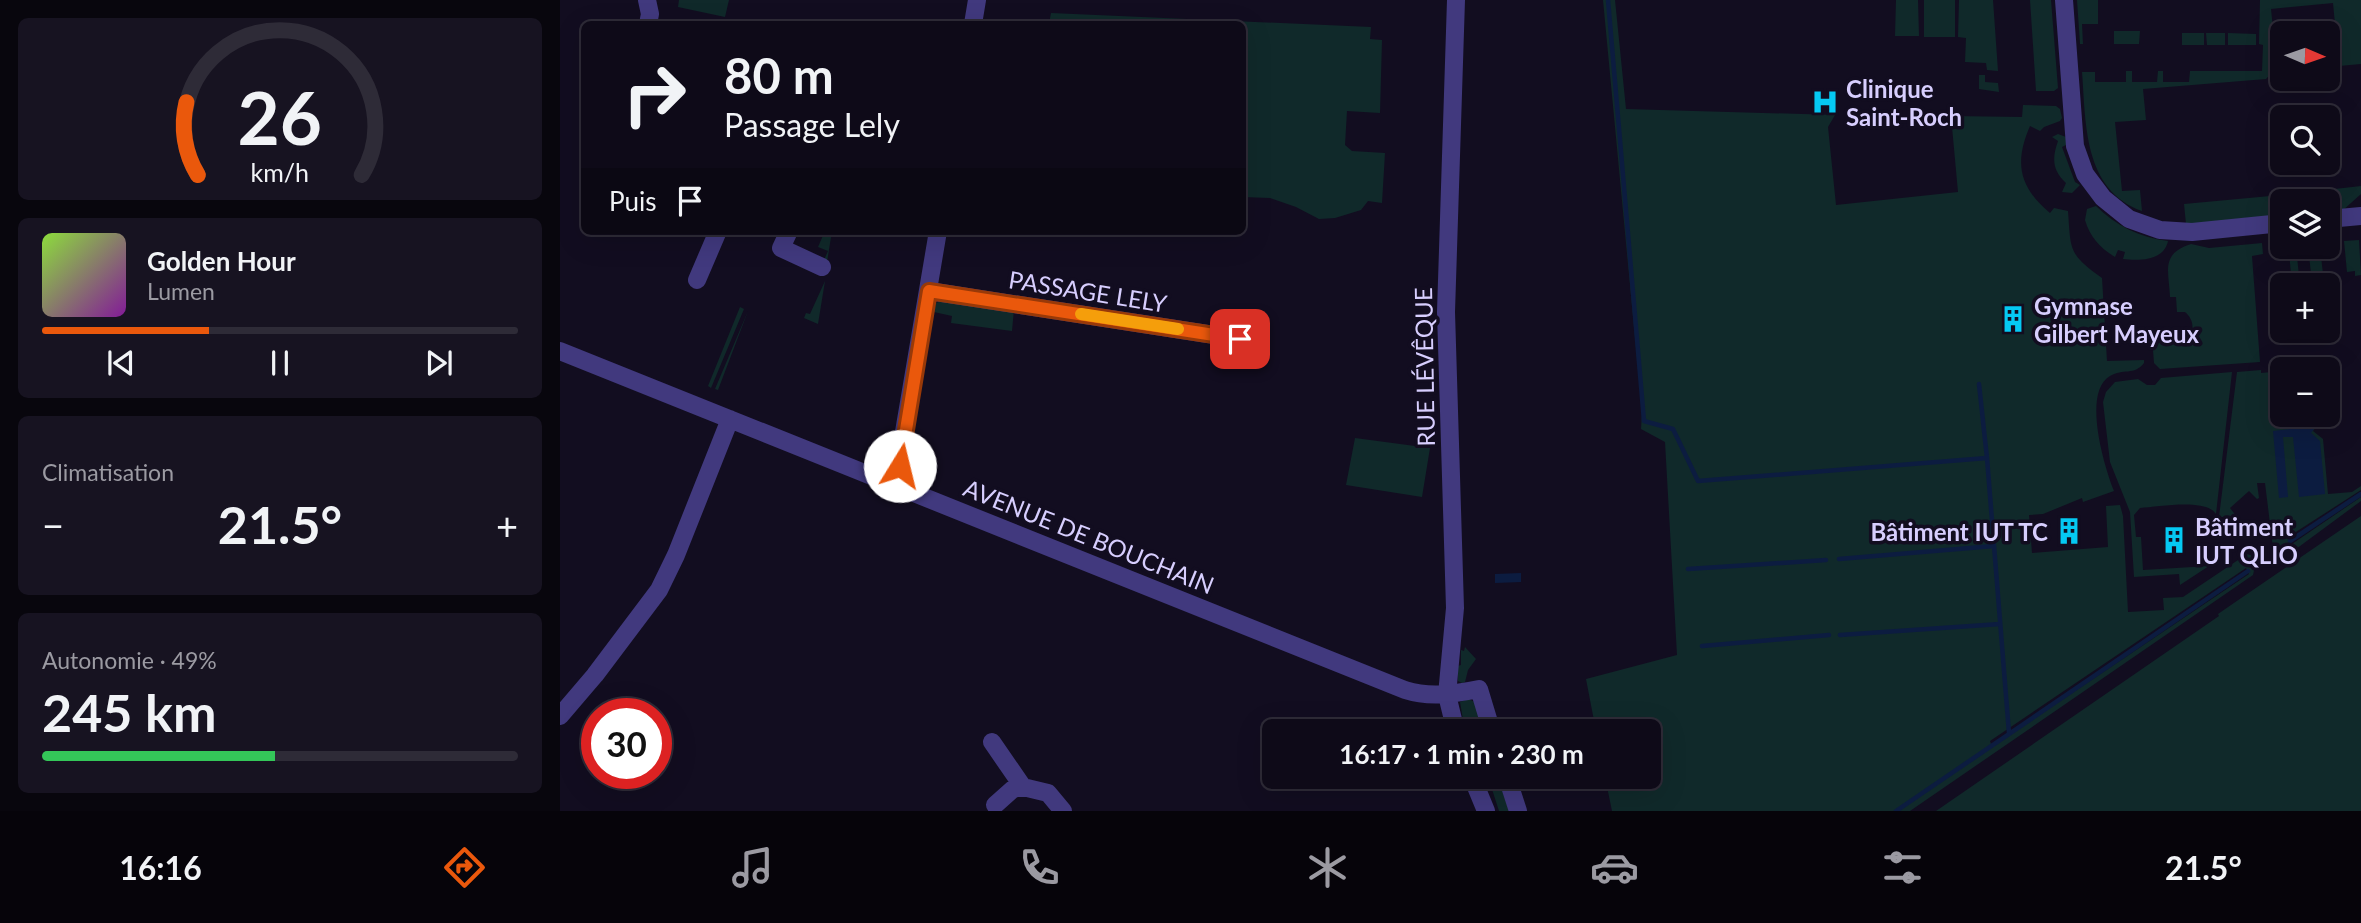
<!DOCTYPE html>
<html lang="fr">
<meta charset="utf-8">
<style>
:root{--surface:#0e0a18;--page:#171321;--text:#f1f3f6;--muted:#9b9aa2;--line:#2e2b37;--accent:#ea580c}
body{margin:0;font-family:Lato,sans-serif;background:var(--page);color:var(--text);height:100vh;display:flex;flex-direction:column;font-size:26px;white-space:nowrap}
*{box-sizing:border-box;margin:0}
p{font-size:23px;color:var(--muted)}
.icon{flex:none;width:38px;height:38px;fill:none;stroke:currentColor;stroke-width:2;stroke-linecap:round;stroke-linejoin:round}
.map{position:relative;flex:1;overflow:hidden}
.drawer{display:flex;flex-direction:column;gap:18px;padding:18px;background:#08060d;width:560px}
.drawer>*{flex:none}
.banner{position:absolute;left:21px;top:21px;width:665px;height:214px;border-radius:10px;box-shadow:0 7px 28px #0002,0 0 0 2px var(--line);background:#0e0a18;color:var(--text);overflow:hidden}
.needle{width:46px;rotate:92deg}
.controls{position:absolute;left:1710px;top:21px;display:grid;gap:14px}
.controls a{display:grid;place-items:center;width:70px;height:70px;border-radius:10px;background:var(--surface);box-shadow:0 7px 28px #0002,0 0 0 2px var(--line);font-size:35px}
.speed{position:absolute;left:21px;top:698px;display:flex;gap:14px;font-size:35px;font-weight:700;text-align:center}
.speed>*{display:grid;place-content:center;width:91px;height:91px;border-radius:50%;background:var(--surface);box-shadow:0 7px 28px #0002,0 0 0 2px var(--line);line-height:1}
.speed .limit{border:10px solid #d22;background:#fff;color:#111}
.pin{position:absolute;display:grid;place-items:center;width:60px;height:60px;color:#fff;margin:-30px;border-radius:14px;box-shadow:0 4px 10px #0006}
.me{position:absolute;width:77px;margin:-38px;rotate:9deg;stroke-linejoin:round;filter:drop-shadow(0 0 5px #0008)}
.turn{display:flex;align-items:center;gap:24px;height:147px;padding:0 28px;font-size:32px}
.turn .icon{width:91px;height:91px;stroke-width:2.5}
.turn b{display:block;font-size:49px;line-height:60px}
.then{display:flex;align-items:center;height:66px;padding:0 28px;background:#0003;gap:14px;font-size:26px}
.big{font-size:52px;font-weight:700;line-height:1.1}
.drawer .card{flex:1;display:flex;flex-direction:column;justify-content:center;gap:10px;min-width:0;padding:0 24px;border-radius:10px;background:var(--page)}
.drawer .dial{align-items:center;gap:0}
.dial svg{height:182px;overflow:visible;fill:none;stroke:var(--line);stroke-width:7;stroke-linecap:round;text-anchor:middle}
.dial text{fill:var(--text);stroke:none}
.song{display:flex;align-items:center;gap:21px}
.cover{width:84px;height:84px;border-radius:10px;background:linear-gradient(135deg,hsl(90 70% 55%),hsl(290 70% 35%))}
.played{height:7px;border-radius:4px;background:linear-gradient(90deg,var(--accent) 35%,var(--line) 35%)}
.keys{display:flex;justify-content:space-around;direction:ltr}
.heat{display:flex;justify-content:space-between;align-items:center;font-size:38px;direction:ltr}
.charge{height:10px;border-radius:5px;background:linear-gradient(90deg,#34c759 49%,var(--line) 0)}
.trip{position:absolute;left:702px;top:719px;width:399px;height:70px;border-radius:10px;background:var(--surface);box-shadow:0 7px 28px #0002,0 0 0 2px var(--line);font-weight:700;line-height:70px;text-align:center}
.tabs{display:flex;height:112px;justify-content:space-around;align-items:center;background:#06040a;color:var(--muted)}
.tabs .icon{width:49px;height:49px}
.tabs .current{color:var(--accent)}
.tabs b{font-size:32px;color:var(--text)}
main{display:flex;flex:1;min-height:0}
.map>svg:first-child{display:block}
.green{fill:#10292a;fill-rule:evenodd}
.water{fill:#0c1c40}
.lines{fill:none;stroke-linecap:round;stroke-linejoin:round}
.stream{stroke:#0c1c40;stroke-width:4.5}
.minor{stroke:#41397e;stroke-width:18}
.route-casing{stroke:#983908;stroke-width:18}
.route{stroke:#ea580c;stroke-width:12}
.slow{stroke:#f59e0b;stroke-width:12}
.labels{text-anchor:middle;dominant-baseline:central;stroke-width:7;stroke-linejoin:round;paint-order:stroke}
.poi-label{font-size:24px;font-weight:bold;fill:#d7cefe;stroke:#120d20;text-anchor:start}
.street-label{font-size:24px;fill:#d7cefe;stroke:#120d20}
</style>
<main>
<section class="drawer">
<div class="card dial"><svg viewBox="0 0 100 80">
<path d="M14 69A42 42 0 1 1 86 69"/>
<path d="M14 69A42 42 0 0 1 9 37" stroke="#ea580c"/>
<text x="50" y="56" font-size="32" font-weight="700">26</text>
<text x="50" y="72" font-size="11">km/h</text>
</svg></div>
<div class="card">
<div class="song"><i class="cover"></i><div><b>Golden Hour</b><p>Lumen</p></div></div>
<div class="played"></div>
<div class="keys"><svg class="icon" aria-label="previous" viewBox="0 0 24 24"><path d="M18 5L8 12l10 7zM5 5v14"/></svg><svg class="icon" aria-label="pause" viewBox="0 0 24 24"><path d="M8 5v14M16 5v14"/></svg><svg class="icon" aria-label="next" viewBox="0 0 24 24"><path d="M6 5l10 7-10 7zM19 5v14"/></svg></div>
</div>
<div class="card"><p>Climatisation</p>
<div class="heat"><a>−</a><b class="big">21.5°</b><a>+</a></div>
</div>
<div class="card"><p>Autonomie · 49%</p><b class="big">245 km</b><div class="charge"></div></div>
</section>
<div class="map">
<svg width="1801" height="811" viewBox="0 0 1801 811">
<rect width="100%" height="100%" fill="#120d20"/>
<path class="green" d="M119,0h50l-4,17 -47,-10z
M1043,0h12l11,109 209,6 -7,12 8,78 122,-13 -7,-76 71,1 1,-12 33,1 4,3 2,9 -2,3 -16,6 -4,4 -10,-5c-16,37 -11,61 20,87l4,-5 14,3c3,39 0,43 34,67l5,83 37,-1v3c-10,13 -21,5 -34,13 -28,16 -6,90 4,115l-31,11 -1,-4 -39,16 -14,1 3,38 76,-6 -2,-41 14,-1 3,11 5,96 36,-2 -1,-12 20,-1 64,-43 6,2 3,6 -3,13 -343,236h-298l-7,-34h43v-45l-52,-1 -10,-52 91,-24 -12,-213 -24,-13 1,-17zM1686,568l3,6 -257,173 -2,-6z
M1336,0h22l1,36h-24z
M1364,0h31v37h-31z
M1399,0h34l5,71 -11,-1 -1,-7 -21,-1 1,-24 -8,-1z
M1470,0h21l7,88 -4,3h-18z
M1517,0h21v24h-16l1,20h-3z
M1700,0h101v64l-22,2 -6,-63 -62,6 6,58 -11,12 -123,10 3,31 -31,2 7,69 18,-1 2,21c-59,-21 -56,-88 -60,-139h13v10h31v-11h6v11h25l1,-11h5v11h26l1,-11h72l1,-26 -4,-1z
M491,13l320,14 -1,12 12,1 -2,73 -33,-2 -2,34 7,6 33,2 -3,50 -14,-2 -7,9 -26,8 -16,1 -23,-12 -26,-9 -27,-1 -1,-173h-193z
M1554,31h26l-1,13h-25z
M1622,33h22v12h-22z
M1646,33h19v12h-18z
M1668,33l28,1v11h-28z
M1419,75h6v7l13,1 1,9 -20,-3z
M1498,134l8,3v8l-4,2 13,35 5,3 -8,8 -10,-1 4,-9c-14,-13 -14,-25 -8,-42l-6,-4z
M1801,186v8l-19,17 -14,1v-11h-19l-1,-9z
M1721,195l1,21 -96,8 -2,-20z
M1536,206c20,20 43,31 72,35 -4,20 -29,20 -45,18l2,-7 -7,-2 -3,7c-15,-9 -25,-20 -30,-37l2,-11z
M265,231h7l-5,31 -3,-2 4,-9 -10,-4z
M1799,240l2,35 -6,1v-5l-8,1 -3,-31z
M1702,243l1,11 -11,2 8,106 -100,7 -6,-6 -2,-26 5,-4 8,-1 6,6 7,2 8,-4 3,2c6,-10 4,-19 -4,-26h-8l-1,-15h-6c-1,-26 -10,-43 21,-53l18,4z
M1722,243v4h14l4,38h-8l-3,-33 -11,1 -1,-9z
M1748,247h12l3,27 -12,-1z
M265,281l-7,43 -14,-6 2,-5 4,1z
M386,299l68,10 -2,22 -61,-8 1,-7 -18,-4 2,-9z
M180,307l4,2 -33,79 -3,-2z
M188,311l-30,79 -3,-1z
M1701,370v3l21,-2v44h38v7l-7,9 10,8 5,55 24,-2 9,-6v4l-73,47 4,7 69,-47v4l-65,48 -19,5 -4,-6 -8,-65h-8l2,15 -2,1 -8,-8 -19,17 7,9h-18l18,-145z
M1672,372l-16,142c-10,-16 -58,-7 -76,-6l-6,7 2,22h5l2,33 66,-4 -29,19 -1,-11 -45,3 -4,-65 -20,-50 -7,-60 3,-10 9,-10 23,-3 9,6h8l6,-7z
M795,438l75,10 -8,49 -76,-12z
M1801,516v295h-425l283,-195 -1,-2 13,-9z
M905,647l11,12 -8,11 -3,12 -3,1 -4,-2v-15l3,-1v-15l3,1z
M908,699l7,3 9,29h-19l-5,-29z
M939,780l10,31h-10l-9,-28z"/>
<path class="water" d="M1756,426l-5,7 9,8 5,53 -26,3 -6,-60h-10l5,60 -9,1 -6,-67z
M961,573v9l-26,1v-9z"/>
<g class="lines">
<path class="stream" d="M1048,0l36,421 29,8 25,52 289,-23 -8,-74
M1427,458l22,275
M1730,541l71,-47
M1279,559l155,-13
M1128,569l138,-9
M1280,635l160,-11
M1142,646l127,-11
M1336,811l352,-240"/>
<path class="minor" d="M87,0l3,14 -2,10
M1504,0l11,146 10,28 18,24 26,21 31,11 32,2 90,-9
M413,24l4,-24
M1768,219l33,-3
M229,231l-8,17 41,19
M137,280l21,-49
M369,291l311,48
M0,351l845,339c25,8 49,4 74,-1l13,43
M335,485l43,-254
M0,716l35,-41 64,-85 17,-35 54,-136
M896,732l-9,-37 8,-87 -9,-296 10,-312
M432,742l31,45
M912,777l14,34
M947,777l11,34
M435,805l18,-16 10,-2 25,6 15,18"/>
</g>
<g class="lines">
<defs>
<path id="route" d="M340,466l29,-175 311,48"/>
</defs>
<use href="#route" class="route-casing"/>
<use href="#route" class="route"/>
<path class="slow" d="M521,314l97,15"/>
</g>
<defs>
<symbol id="hospital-bare" viewBox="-9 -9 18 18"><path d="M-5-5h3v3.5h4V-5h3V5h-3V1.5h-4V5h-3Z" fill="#05c9f3" stroke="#120d20" stroke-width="2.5" paint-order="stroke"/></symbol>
<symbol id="building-bare" viewBox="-9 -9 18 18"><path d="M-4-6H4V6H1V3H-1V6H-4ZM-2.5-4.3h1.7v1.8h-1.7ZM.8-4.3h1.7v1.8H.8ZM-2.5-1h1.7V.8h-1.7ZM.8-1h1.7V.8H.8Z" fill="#05c9f3" stroke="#120d20" stroke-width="2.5" paint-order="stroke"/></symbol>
</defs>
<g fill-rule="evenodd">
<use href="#hospital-bare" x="1246" y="83" width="38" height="38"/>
<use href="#building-bare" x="1434" y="300" width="38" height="38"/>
<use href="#building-bare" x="1490" y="512" width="38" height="38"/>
<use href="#building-bare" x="1595" y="521" width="38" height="38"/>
</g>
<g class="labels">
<g class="poi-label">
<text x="1286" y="88">Clinique<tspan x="1286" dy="28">Saint-Roch</tspan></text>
<text x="1474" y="305">Gymnase<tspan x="1474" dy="28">Gilbert Mayeux</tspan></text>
<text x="1635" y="526">Bâtiment<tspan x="1635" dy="28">IUT QLIO</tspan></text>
<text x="1488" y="531" text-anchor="end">Bâtiment IUT TC</text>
</g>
<g class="street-label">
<text transform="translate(528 291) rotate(9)">PASSAGE LELY</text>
<text transform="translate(864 367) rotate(-91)">RUE LÉVÊQUE</text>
<text transform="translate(529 536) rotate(22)">AVENUE DE BOUCHAIN</text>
</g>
</g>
</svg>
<div class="controls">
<a><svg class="needle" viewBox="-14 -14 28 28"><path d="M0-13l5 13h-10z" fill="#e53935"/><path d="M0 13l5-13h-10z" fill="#9b9aa2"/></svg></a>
<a><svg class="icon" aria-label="search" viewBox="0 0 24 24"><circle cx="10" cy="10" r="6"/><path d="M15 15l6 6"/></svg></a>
<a><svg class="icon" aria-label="layers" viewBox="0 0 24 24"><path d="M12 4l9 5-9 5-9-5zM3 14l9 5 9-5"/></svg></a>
<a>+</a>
<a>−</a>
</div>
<div class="speed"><div class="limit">30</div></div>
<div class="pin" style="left:680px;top:339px;background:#d93025"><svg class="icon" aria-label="arrive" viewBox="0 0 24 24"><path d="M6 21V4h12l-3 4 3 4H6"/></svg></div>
<svg class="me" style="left:340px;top:466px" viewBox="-20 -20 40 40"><circle r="19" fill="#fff"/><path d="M0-13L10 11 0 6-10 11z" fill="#ea580c"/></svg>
<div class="trip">16:17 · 1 min · 230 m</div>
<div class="banner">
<div class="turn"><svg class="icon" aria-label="right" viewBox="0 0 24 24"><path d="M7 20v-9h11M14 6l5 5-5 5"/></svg><div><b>80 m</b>Passage Lely</div></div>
<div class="then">Puis<svg class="icon" aria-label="arrive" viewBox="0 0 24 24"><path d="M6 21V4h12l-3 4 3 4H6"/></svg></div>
</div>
</div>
</main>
<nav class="tabs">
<b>16:16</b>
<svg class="icon current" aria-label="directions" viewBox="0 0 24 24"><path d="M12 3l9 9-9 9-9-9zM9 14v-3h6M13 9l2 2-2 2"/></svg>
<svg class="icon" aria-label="music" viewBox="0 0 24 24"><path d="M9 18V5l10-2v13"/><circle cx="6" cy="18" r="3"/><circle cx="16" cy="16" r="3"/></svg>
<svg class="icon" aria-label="phone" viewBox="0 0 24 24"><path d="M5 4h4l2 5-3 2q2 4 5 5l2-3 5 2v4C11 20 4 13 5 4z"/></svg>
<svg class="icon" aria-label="climate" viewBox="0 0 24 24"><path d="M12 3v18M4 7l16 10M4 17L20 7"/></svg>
<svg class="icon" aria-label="car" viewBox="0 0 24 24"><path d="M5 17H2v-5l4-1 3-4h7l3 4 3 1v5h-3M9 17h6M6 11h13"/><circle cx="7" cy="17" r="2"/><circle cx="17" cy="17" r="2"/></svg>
<svg class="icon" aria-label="filters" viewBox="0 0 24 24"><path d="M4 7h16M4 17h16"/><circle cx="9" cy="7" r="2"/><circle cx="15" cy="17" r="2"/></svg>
<b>21.5°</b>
</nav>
